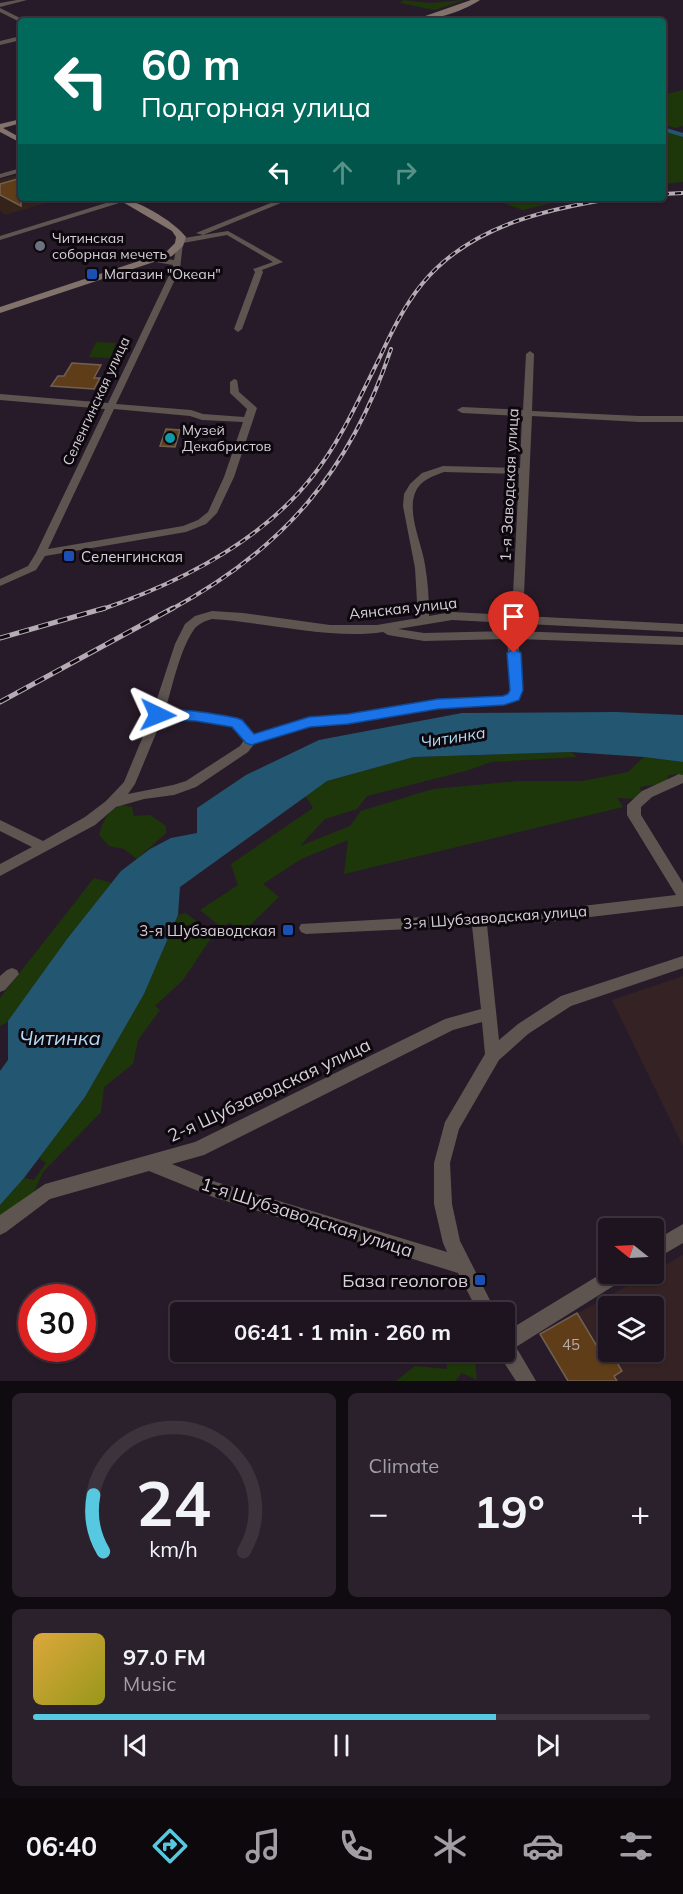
<!DOCTYPE html>
<meta charset="utf-8">
<style>
:root{--surface:#1e141f;--page:#2b212c;--text:#f1f3f6;--muted:#a19ea4;--line:#3c333d;--accent:#56c9e1}
body{margin:0;font-family:Mulish,sans-serif;background:var(--page);color:var(--text);height:100vh;display:flex;flex-direction:column;font-size:22px;white-space:nowrap}
*{box-sizing:border-box;margin:0}
p{font-size:20px;color:var(--muted)}
.icon{flex:none;width:33px;height:33px;fill:none;stroke:currentColor;stroke-width:2;stroke-linecap:round;stroke-linejoin:round}
.map{position:relative;height:1381px;overflow:hidden}
.details{display:flex;flex-direction:column;gap:12px;padding:12px;background:#100b11;flex:1}
.details>*{flex:none}
.guide{position:absolute;left:18px;top:18px;width:648px;height:183px;border-radius:6px;box-shadow:0 2px 4px #0004,0 0 0 2px var(--line);background:#00695c;color:#fff;overflow:hidden}
.needle{width:39px;rotate:288deg}
.tools{position:absolute;left:598px;top:1218px;display:grid;gap:12px}
.tools a{display:grid;place-items:center;width:66px;height:66px;border-radius:6px;background:var(--surface);box-shadow:0 2px 4px #0004,0 0 0 2px var(--line);font-size:30px}
.speed{position:absolute;left:18px;top:1284px;display:flex;gap:12px;font-size:30px;font-weight:700;text-align:center}
.speed>*{display:grid;place-content:center;width:78px;height:78px;border-radius:50%;background:var(--surface);box-shadow:0 2px 4px #0004,0 0 0 2px var(--line);line-height:1}
.speed .limit{border:9px solid #d22;background:#fff;color:#111}
.pin{position:absolute;display:grid;place-items:center;width:51px;height:51px;color:#fff;margin:-62px -26px;border-radius:50% 50% 50% 0;rotate:-45deg;box-shadow:0 0 6px #0007}
.pin .icon{rotate:45deg}
.me{position:absolute;width:66px;margin:-33px;rotate:92deg;stroke-linejoin:round;filter:drop-shadow(0 0 4px #0008)}
.turn{display:flex;align-items:center;gap:21px;height:126px;padding:0 24px;font-size:27px}
.turn .icon{width:78px;height:78px;stroke-width:2.5}
.turn b{display:block;font-size:42px;line-height:51px}
.lanes{display:flex;align-items:center;height:57px;padding:0 24px;background:#0003;justify-content:center;gap:30px;direction:ltr}
.lanes .off{opacity:.35}
.big{font-size:45px;font-weight:700;line-height:1.1}
.details .card{flex:1;display:flex;flex-direction:column;justify-content:center;gap:9px;min-width:0;padding:0 21px;border-radius:9px;background:var(--page)}
.details .dial{align-items:center;gap:0}
.dial svg{height:156px;overflow:visible;fill:none;stroke:var(--line);stroke-width:7;stroke-linecap:round;text-anchor:middle}
.dial text{fill:var(--text);stroke:none}
.song{display:flex;align-items:center;gap:18px}
.cover{width:72px;height:72px;border-radius:9px;background:linear-gradient(135deg,hsl(40 70% 55%),hsl(60 70% 35%))}
.played{height:6px;border-radius:3px;background:linear-gradient(90deg,var(--accent) 75%,var(--line) 75%)}
.keys{display:flex;justify-content:space-around;direction:ltr}
.heat{display:flex;justify-content:space-between;align-items:center;font-size:33px;direction:ltr}
.details .tiles{flex:1;display:grid;gap:12px;grid-template-columns:1fr 1fr}
.card:last-child{grid-column:span 2}
.trip{position:absolute;left:170px;top:1302px;width:345px;height:60px;border-radius:6px;background:var(--surface);box-shadow:0 2px 4px #0004,0 0 0 2px var(--line);font-weight:700;line-height:60px;text-align:center}
.menu{display:flex;height:96px;justify-content:space-around;align-items:center;background:#0c080c;color:var(--muted)}
.menu .icon{width:42px;height:42px}
.menu .current{color:var(--accent)}
.menu b{font-size:27px;color:var(--text)}
.map>svg:first-child{display:block}
.commercial{fill:#352224;fill-rule:evenodd}
.education{fill:#34231b}
.green{fill:#1e370a}
.water{fill:#235671}
.lines{fill:none;stroke-linecap:round;stroke-linejoin:round}
.canal{fill:#235671;fill-rule:evenodd}
.building{fill:#5f3d18;stroke:#706051;stroke-width:1.5}
.minor{fill:#5e5551;fill-rule:evenodd}
.secondary{fill:#82726c;fill-rule:evenodd}
.rail-far1-casing{stroke:#b4abb5;stroke-width:4}
.rail-casing{stroke:#b4abb5;stroke-width:5}
.rail-far1{stroke:#0d080e;stroke-width:2;stroke-dasharray:6;stroke-linecap:butt}
.rail{stroke:#0d080e;stroke-width:3;stroke-dasharray:10;stroke-linecap:butt}
.route{fill:#1a73e8;stroke:#114b97;stroke-width:1.5}
.worship-dot{fill:#6b7280;stroke:#0d080e;stroke-width:2}
.transit-dot{fill:#1a4fb4;stroke:#0d080e;stroke-width:2}
.culture-dot{fill:#0f9aa8;stroke:#0d080e;stroke-width:2}
.labels{text-anchor:middle;dominant-baseline:central;stroke-width:6;stroke-linejoin:round;paint-order:stroke}
.far-poi-label{font-size:14px;fill:#d7cfd8;stroke:#0d080e;text-anchor:start}
.far-street-label{font-size:14px;fill:#d7cfd8;stroke:#0d080e}
.street-label{font-size:15px;fill:#d7cfd8;stroke:#0d080e}
.poi-label{font-size:15px;fill:#d7cfd8;stroke:#0d080e;text-anchor:start}
.near-number-label{font-size:15px;fill:#b9aaa8}
.water-label{font-size:16px;font-style:italic;fill:#b1dcf7;stroke:#0d080e}
.near-street-label{font-size:18px;fill:#d7cfd8;stroke:#0d080e}
.near-poi-label{font-size:18px;fill:#d7cfd8;stroke:#0d080e;text-anchor:end}
.near-water-label{font-size:20px;font-style:italic;fill:#b1dcf7;stroke:#0d080e}
</style>
<div class="map">
<svg width="683" height="1381" viewBox="0 0 683 1381">
<rect width="100%" height="100%" fill="#281b29"/>
<path class="commercial" d="M683,976v170l-71,-146z
M683,1255v126h-115l-28,-47 109,-60h5v-3zM609,1306h45v46h-45z"/>
<path class="education" d="M21,174v24h42l-58,17 -5,-5v-30z"/>
<path class="green" d="M403,0l27,3 34,-3 -29,10 -35,-7z
M683,90v36l-8,2 -12,-4v-29z
M663,130l20,7v45l-20,2z
M501,198h72l-50,12 -20,-7z
M96,342l20,1 -6,15 -21,-1z
M571,752l6,5 -86,5 -22,8 -102,26 -10,13 -32,10 -25,27 50,-20 11,-15 72,-22 85,-8h64l46,-9 16,-15 39,5v14l-2,-2 -12,1 -3,8 -26,4 3,12 -26,-1 6,9 -279,67 4,-34 -47,19 -38,25 16,13 -34,33 -15,-7 -10,3 -20,-16 38,-25 -7,-21 82,-56 -8,-13 22,-14 87,-24z
M121,805l11,2 2,9 16,-1 16,11v7l-29,26 -13,-10 -15,-3 -10,-11c4,-14 8,-24 22,-30z
M94,878l18,5 -45,56 -58,82 -9,5v-28z
M186,913l27,22 -30,45 -28,26 5,4 -22,30 -5,24 -29,23 -3,25 -58,60 -12,27 -31,18v-12l24,-27 10,2 12,-17 -7,-5 46,-61 59,-103 34,-79z
M445,1352h39l3,3 -12,7 2,18 -15,-7 -7,8h-59l19,-15 32,3z"/>
<path class="water" d="M616,712l67,3v47l-39,-5 -73,-5 -157,5 -87,24 -147,106 -2,28 -34,79 -59,103 -61,81 -24,27v-134l8,-11v-39l59,-82 54,-68 29,-22 21,-11 26,-5v-25l49,-33 73,-35 143,-27z"/>
<g class="lines">
<path class="canal" d="M663,127l20,6v4l-20,-6z"/>
</g>
<path class="building" d="M21,178v28l-21,-11v-11z
M72,363l29,2 -7,13h6l-6,11 -43,-3 7,-10h6z
M166,429l14,1 -5,17 -15,-1z
M577,1313l27,45 8,-4 10,17 -8,5 3,5h-49l-28,-47z"/>
<g class="lines">
<path class="minor" d="M17,0h10l-27,7v-4z
M0,8l24,12 1,1 -5,1 -20,-10z
M21,36v4l-21,5v-4z
M21,168v4l-21,6v-4z
M122,198l7,2 -129,40v-4z
M283,198h10l-90,37 -7,-2z
M228,231l55,31 -21,8 1,2 -21,57 -4,3 -4,-3 21,-57 -2,-3 20,-7 -46,-27 -44,8 -3,26 -64,135 75,6 12,4 41,3 3,-8 -17,-16v-11l4,-3 3,1 2,12 18,16 -23,69 -17,36 -11,11 -20,8 -141,24 -9,14 -36,16v-7l28,-13 8,-13 69,-144 -105,-9v-6l108,9 64,-134 1,-4 -23,-4v-4l24,3 4,-21zM114,409l76,7 12,4 41,2 -19,55 -16,35 -10,8 -15,6 -135,23z
M530,351l4,3 -2,57 107,5h44v6h-44l-107,-6 -9,200 160,8v8l-231,-12 -54,9 26,4 88,-2 171,6v8l-165,-6 5,51 -5,10 -14,5 -66,3 -90,15 -39,3 -54,17 -7,9 -52,35 -22,8 -30,4 -28,8 -21,18 -95,51v-12l32,-17 -32,-16v-11l43,21 42,-24 21,-16 18,-19 27,-65 24,-73 10,-20 10,-8 17,-5 31,2 87,12h47l41,-7 -3,-50 -12,-62 1,-12 6,-10 12,-11 21,-7 77,2 2,-52 -60,-3 -5,-3 5,-3 61,3 3,-56zM444,472l75,2 -7,141 -60,-3 -23,4c0,-17 -1,-34 -4,-51 -3,-21 -18,-51 -10,-72 5,-13 18,-17 29,-21zM212,619c52,3 121,21 171,13l5,3 36,6 83,-2 4,51 -2,4 -6,3 -65,3 -90,15 -39,3 -55,17 -13,-15 -4,-1 -41,-7 -31,-1c7,-23 15,-61 28,-80 4,-7 12,-10 19,-12zM162,719l34,1 37,7 11,13 -4,6 -54,35 -13,4 -45,9 7,-10z
M679,774l4,1v8l-31,14 -11,10v8l42,68v23l-135,16 -61,3 12,115 19,-16 43,-28 122,-40v12l-112,38 -43,28 -29,26 -40,69 -9,34 2,41 8,37 36,71h-18l-20,-39 -245,-76 -64,-26 -99,28 -44,33 -6,3v-20l45,-31 150,-42 250,-123 36,-10 -9,-83 -166,8 -5,-2 -2,-4 2,-4 247,-14 128,-15 -49,-80v-10l15,-14zM482,1022l3,32 -40,68 -11,41v41l9,39 4,9 -234,-71 -41,-17 32,-9 249,-125z
M12,968l5,2 2,4 -14,16 -5,2v-16l7,-6z
M683,1224v19l-29,17v-19z
M609,1269v5h17l-3,6 -107,67 20,34h-20l-19,-29h7v-19z"/>
<path class="secondary" d="M471,0h9c-18,12 -48,21 -69,21z
M21,119v4l-18,5 18,10v5l-21,-11v-8z
M116,198c19,0 58,23 70,39l-3,9 -11,10 -172,57v-6l166,-55 9,-9 1,-6 -4,-6z"/>
<defs>
<path id="rail-far1" d="M663,194l20,-1
M100,610c79,-27 160,-67 212,-133 28,-35 47,-78 67,-118 12,-26 25,-53 43,-75 47,-58 124,-75 194,-86
M170,610c114,-61 180,-139 221,-261"/>
<path id="rail" d="M0,638l105,-30
M0,702l173,-94"/>
</defs>
<use href="#rail-far1" class="rail-far1-casing"/>
<use href="#rail" class="rail-casing"/>
<use href="#rail-far1" class="rail-far1"/>
<use href="#rail" class="rail"/>
</g>
<path class="route" d="M514,649l7,4 2,37 -4,10 -15,5 -66,4 -90,15 -38,3 -59,18 -5,-2 -14,-16 -36,-6 -38,-1 -7,-5c9,-12 70,0 86,3l5,2 12,14 55,-17 39,-3 90,-15 65,-3 5,-2 2,-4 -3,-37z"/>
<circle class="worship-dot" cx="40" cy="246" r="6"/>
<g class="transit-dot">
<rect x="86" y="268" width="12" height="12" rx="3"/>
<rect x="63" y="550" width="12" height="12" rx="3"/>
<rect x="282" y="924" width="12" height="12" rx="3"/>
<rect x="474" y="1274" width="12" height="12" rx="3"/>
</g>
<circle class="culture-dot" cx="170" cy="438" r="6"/>
<g class="labels">
<g class="far-poi-label">
<text x="52" y="238">Читинская<tspan x="52" dy="16">соборная мечеть</tspan></text>
<text x="104" y="274">Магазин "Океан"</text>
<text x="182" y="430">Музей<tspan x="182" dy="16">Декабристов</tspan></text>
</g>
<g class="far-street-label">
<text transform="translate(96 401) rotate(-65)">Селенгинская улица</text>
</g>
<g class="street-label">
<text transform="translate(509 485) rotate(-87)">1-я Заводская улица</text>
<text transform="translate(403 608) rotate(-6)">Аянская улица</text>
<text transform="translate(495 917) rotate(-4)">3-я Шубзаводская улица</text>
</g>
<g class="poi-label">
<text x="81" y="556">Селенгинская</text>
<text x="276" y="930" text-anchor="end">3-я Шубзаводская</text>
</g>
<g class="near-number-label">
<text x="571" y="1344">45</text>
</g>
<g class="water-label">
<text transform="translate(453 737) rotate(-9)">Читинка</text>
</g>
<g class="near-street-label">
<text transform="translate(269 1090) rotate(-25)">2-я Шубзаводская улица</text>
<text transform="translate(307 1217) rotate(18)">1-я Шубзаводская улица</text>
</g>
<g class="near-poi-label">
<text x="468" y="1280">База геологов</text>
</g>
<g class="near-water-label">
<text x="60" y="1037">Читинка</text>
</g>
</g>
</svg>
<div class="tools">
<a><svg class="needle" viewBox="-14 -14 28 28"><path d="M0-13l5 13h-10z" fill="#e53935"/><path d="M0 13l5-13h-10z" fill="#a19ea4"/></svg></a>
<a><svg class="icon" aria-label="layers" viewBox="0 0 24 24"><path d="M12 4l9 5-9 5-9-5zM3 14l9 5 9-5"/></svg></a>
</div>
<div class="speed"><div class="limit">30</div></div>
<div class="pin" style="left:514px;top:653px;background:#d93025"><svg class="icon" aria-label="arrive" viewBox="0 0 24 24"><path d="M6 21V4h12l-3 4 3 4H6"/></svg></div>
<svg class="me" style="left:158px;top:715px" viewBox="-20 -20 40 40"><path d="M0-17L14 15 0 8-14 15z" fill="#1a73e8" stroke="#fff" stroke-width="4"/></svg>
<div class="trip">06:41 · 1 min · 260 m</div>
<div class="guide">
<div class="turn"><svg class="icon" aria-label="left" viewBox="0 0 24 24"><path d="M17 20v-9H6M10 6l-5 5 5 5"/></svg><div><b>60 m</b>Подгорная улица</div></div>
<div class="lanes"><svg class="icon" aria-label="left" viewBox="0 0 24 24"><path d="M17 20v-9H6M10 6l-5 5 5 5"/></svg><svg class="icon off" aria-label="ahead" viewBox="0 0 24 24"><path d="M12 20V5M6 11l6-6 6 6"/></svg><svg class="icon off" aria-label="right" viewBox="0 0 24 24"><path d="M7 20v-9h11M14 6l5 5-5 5"/></svg></div>
</div>
</div>
<section class="details">
<div class="tiles">
<div class="card dial"><svg viewBox="0 0 100 80">
<path d="M14 69A42 42 0 1 1 86 69"/>
<path d="M14 69A42 42 0 0 1 9 40" stroke="#56c9e1"/>
<text x="50" y="56" font-size="32" font-weight="700">24</text>
<text x="50" y="72" font-size="11">km/h</text>
</svg></div>
<div class="card"><p>Climate</p>
<div class="heat"><a>−</a><b class="big">19°</b><a>+</a></div>
</div>
<div class="card">
<div class="song"><i class="cover"></i><div><b>97.0 FM</b><p>Music</p></div></div>
<div class="played"></div>
<div class="keys"><svg class="icon" aria-label="previous" viewBox="0 0 24 24"><path d="M18 5L8 12l10 7zM5 5v14"/></svg><svg class="icon" aria-label="pause" viewBox="0 0 24 24"><path d="M8 5v14M16 5v14"/></svg><svg class="icon" aria-label="next" viewBox="0 0 24 24"><path d="M6 5l10 7-10 7zM19 5v14"/></svg></div>
</div>
</div>
</section>
<nav class="menu">
<b>06:40</b>
<svg class="icon current" aria-label="directions" viewBox="0 0 24 24"><path d="M12 3l9 9-9 9-9-9zM9 14v-3h6M13 9l2 2-2 2"/></svg>
<svg class="icon" aria-label="music" viewBox="0 0 24 24"><path d="M9 18V5l10-2v13"/><circle cx="6" cy="18" r="3"/><circle cx="16" cy="16" r="3"/></svg>
<svg class="icon" aria-label="phone" viewBox="0 0 24 24"><path d="M5 4h4l2 5-3 2q2 4 5 5l2-3 5 2v4C11 20 4 13 5 4z"/></svg>
<svg class="icon" aria-label="climate" viewBox="0 0 24 24"><path d="M12 3v18M4 7l16 10M4 17L20 7"/></svg>
<svg class="icon" aria-label="car" viewBox="0 0 24 24"><path d="M5 17H2v-5l4-1 3-4h7l3 4 3 1v5h-3M9 17h6M6 11h13"/><circle cx="7" cy="17" r="2"/><circle cx="17" cy="17" r="2"/></svg>
<svg class="icon" aria-label="filters" viewBox="0 0 24 24"><path d="M4 7h16M4 17h16"/><circle cx="9" cy="7" r="2"/><circle cx="15" cy="17" r="2"/></svg>
</nav>
